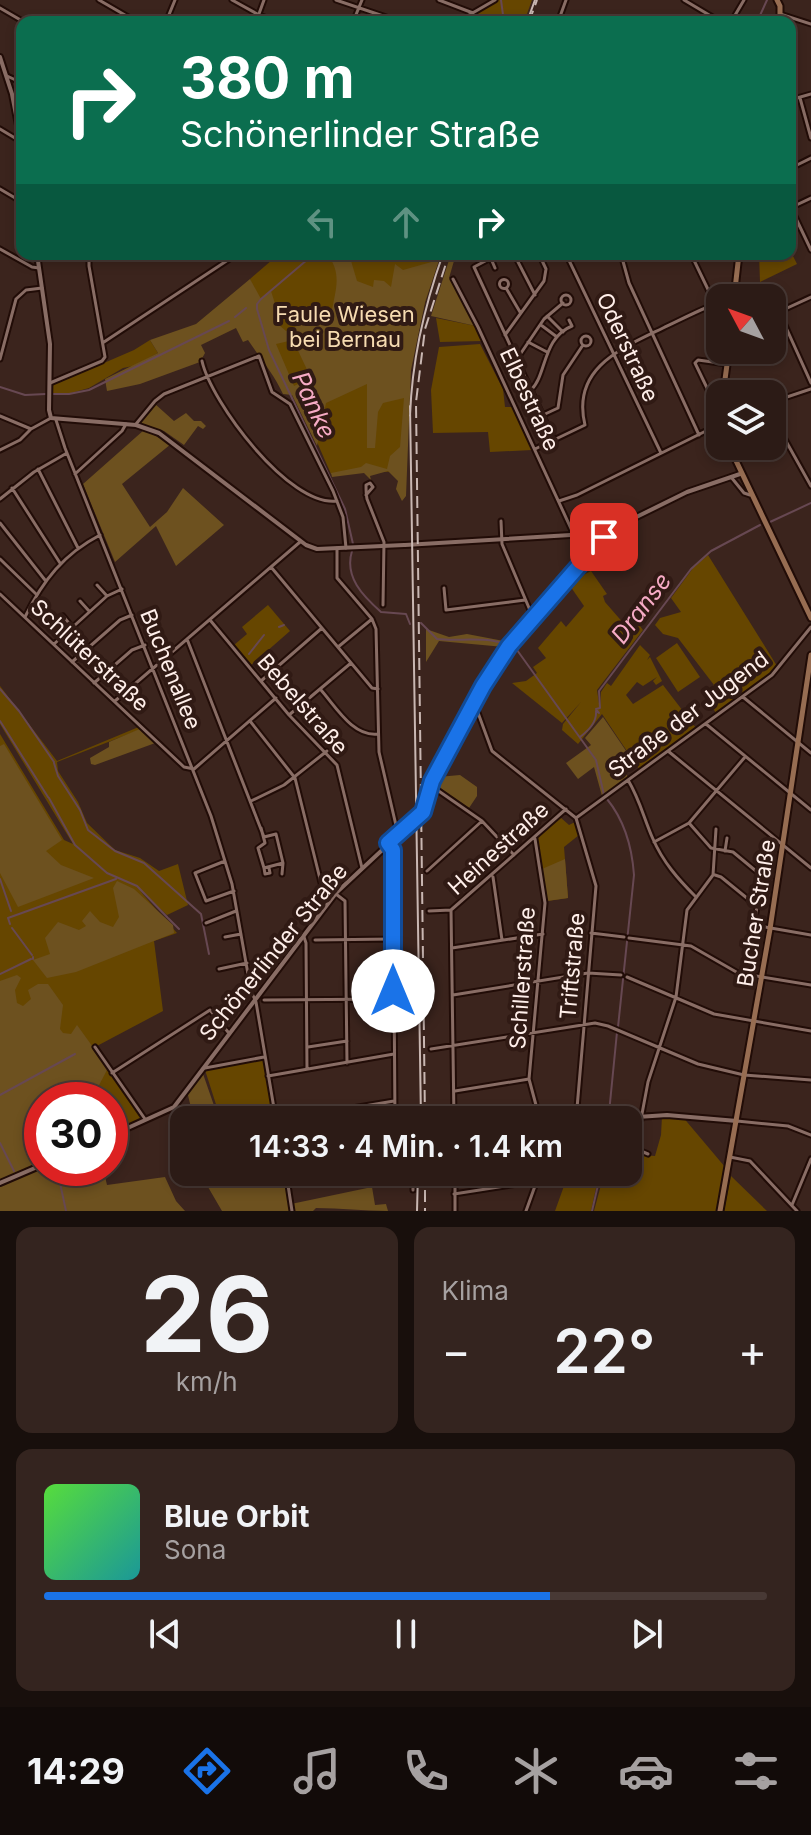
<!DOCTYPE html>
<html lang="de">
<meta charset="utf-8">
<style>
:root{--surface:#2c1b16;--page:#34241f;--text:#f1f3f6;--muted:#a6a1a1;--line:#483935;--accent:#1a73e8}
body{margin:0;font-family:Inter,sans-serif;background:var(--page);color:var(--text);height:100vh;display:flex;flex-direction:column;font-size:30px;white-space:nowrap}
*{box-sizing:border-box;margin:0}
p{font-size:26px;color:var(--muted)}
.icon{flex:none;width:44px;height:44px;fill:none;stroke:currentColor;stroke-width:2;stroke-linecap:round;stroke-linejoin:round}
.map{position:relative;height:1211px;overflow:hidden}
.sheet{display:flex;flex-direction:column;gap:16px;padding:16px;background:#180f0c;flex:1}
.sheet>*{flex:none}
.banner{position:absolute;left:16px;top:16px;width:780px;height:244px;border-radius:16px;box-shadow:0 4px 12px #0003,0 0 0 2px var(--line);background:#0b6e4f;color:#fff;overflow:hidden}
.needle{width:52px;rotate:311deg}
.controls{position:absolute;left:706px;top:284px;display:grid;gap:16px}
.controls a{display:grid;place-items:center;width:80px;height:80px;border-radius:16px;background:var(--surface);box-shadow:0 4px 12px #0003,0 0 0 2px var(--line);font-size:40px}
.speed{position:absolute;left:24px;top:1082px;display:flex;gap:16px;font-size:40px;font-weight:700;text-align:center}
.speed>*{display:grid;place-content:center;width:104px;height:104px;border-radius:50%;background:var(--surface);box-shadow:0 4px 12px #0003,0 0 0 2px var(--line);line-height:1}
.speed .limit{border:12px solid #d22;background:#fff;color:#111}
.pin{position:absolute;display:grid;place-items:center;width:68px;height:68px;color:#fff;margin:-34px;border-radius:16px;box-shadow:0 4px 12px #0006}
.me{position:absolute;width:88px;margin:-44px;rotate:0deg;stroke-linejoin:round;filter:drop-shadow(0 0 6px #0008)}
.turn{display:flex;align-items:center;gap:28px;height:168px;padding:0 32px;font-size:36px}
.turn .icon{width:104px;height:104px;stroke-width:2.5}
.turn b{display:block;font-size:56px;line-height:68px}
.lanes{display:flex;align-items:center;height:76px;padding:0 32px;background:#0003;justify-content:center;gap:40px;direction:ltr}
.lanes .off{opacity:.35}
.big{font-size:60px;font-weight:600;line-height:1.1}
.sheet .tile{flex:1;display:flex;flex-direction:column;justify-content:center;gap:12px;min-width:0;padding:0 28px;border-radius:16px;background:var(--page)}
.sheet .dial{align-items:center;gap:0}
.dial b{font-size:104px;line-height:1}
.song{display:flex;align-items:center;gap:24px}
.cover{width:96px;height:96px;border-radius:12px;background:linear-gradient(135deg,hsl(110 70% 55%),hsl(180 70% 35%))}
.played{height:8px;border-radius:4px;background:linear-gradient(90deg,var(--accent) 70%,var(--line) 70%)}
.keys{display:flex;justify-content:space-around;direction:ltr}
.heat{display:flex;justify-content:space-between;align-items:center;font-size:44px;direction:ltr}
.sheet .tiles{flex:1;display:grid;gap:16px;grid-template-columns:1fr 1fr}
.tile:last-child{grid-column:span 2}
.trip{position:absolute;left:170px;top:1106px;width:472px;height:80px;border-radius:16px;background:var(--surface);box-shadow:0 4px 12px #0003,0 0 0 2px var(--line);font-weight:600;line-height:80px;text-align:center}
.menu{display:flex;height:128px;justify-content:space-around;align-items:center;background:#120b09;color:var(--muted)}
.menu .icon{width:56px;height:56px}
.menu .current{color:var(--accent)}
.menu b{font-size:36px;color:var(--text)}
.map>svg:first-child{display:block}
.green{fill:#664600}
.forest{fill:#6d511f;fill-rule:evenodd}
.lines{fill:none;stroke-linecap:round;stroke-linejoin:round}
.stream{stroke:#674852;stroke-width:2}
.minor-casing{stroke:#210c07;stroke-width:7}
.tertiary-casing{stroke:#210c07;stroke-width:8}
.secondary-casing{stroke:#210c07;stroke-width:9}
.minor{stroke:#896d65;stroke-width:3}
.tertiary{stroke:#896d65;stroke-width:4}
.secondary{stroke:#976d52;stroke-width:5}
.tram{stroke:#c9b7b2;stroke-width:2}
.rail{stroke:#c9b7b2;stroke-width:2;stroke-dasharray:12 6;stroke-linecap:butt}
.route-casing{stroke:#114b97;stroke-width:20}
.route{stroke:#1a73e8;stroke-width:14}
.labels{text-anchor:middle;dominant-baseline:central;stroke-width:8;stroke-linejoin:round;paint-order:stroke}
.park-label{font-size:22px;fill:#f6dbb1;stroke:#301a14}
.street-label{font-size:22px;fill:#ffefea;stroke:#301a14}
.water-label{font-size:24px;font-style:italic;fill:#f6abc5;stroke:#301a14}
</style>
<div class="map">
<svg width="811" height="1211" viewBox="0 0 811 1211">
<rect width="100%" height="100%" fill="#3b241d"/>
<path class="green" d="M497,0h35l-8,22h-65z
M790,250l7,14 -37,18 -1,-28h31z
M279,254h162l-16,48 -15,68 -4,101 -75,3 -57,-130 -24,-65z
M436,318l40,8 7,15 -43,1z
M150,340l8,13 -25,13 -10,2 -34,20 -18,5h-18v-8l81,-35z
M480,344l23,45 2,18h7l20,43 -42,2 -2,-20 -55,1 -2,-43 8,-43z
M708,555l69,111 -7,8 -54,39 -12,-18 10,-10 -36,-47 -15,-4 -8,-9 5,-7 21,-6 -10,-14 22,-30z
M591,571l16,23 -4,2 2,6 20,23 9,-7 9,12 -46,60 3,20 1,-18 6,-9 4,3 29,-41 10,10 -3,5 3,-3 12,24 -6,4 -3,-4 4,-4 -14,9 -6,-4 -11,13 7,9 30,-19 33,43 -57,41 -37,-55 -24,30 -16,-14 1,-6 18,-22 -19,21 -50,-40 14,-2 11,-8 -4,-6 13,-9 -8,-10 23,-27 5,6 18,-21 -16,-23z
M268,605l22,26 -39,34 -17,-20 13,-11 -5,-7z
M677,643l23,34 -22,15 -22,-34z
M0,686l57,75 84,-35 -2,4 -82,32 1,9 20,31 9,21 28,27 25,8 19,13 19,-7 10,41 -21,10 -27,-24 37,42 -23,8 9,70 -68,36 49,71 -34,14v-32h-68l-42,81v-447l64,106 9,4 -73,-120z
M560,817l9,8 6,-3 4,13 -15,12 4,51 -21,3 -10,-63z
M263,1059l11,60 -53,1 -16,-50z
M662,1116h20l43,51 -8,44h-123l8,-30 16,6 -18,-9 1,-6h27v-18l27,2 6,-21z
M569,1172h10l19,7 -7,32h-36z
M731,1176l36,35h-43z"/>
<path class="forest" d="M327,254h22l8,27 16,6 1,-7 10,1 7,6 4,-23 8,6 32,-9 2,-7h4l-16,48 -14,68 -5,126 -4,5 -6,-12 2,-8 -10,-10 -18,5 1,4 -7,-7 -32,4 -1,-4 30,-6 5,-4 21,6 3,-13 10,-9 4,-49 -21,5 -5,9 -3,36h-8v-64l-41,19 -9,43 -25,-51 -9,-1c-9,-20 -23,-36 -35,-54l-5,2 -7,-14 -35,17 4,8 -5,9 -60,22 -33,7 -2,-12 53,-26 -8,-13 46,-16 54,-45 11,20 10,-8 6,19 -4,10 13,11 46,-21c4,-22 10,-37 -5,-56zM293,340l18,38 -17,8 -18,-42z
M451,254h5l-7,24 7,5 20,43 -45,-10z
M155,404l19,17 12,-8 8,8h7l5,5 -3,3 -5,-3 -14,19 -20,-14 -25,-8z
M144,430l27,14 -49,40 28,43 17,-15 16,-24 41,37 -48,41 -20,-40 -41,36 -32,-78z
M426,629l23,8 18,-3 42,8 -5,5 -65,-6 -13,21z
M603,717l32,47 -10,8 3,5 -26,19 -8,-29 -16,12 -12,-16 25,-18 -6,-7z
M142,728l16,14 -63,23 -4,-1 -1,-6 19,-11v-5z
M4,744l58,96 -16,11 15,14 33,13 -76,29 -18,-34v-127z
M460,775l17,12v9l-8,12 -35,-24 4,-7z
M565,859l3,39 -21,3 -5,-32z
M117,881l17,8 39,36 1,8 -98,39 -29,6 -14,-18 17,-6 -5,-16 13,-16 21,8 7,-4 -4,-5 8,-10 10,11 13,5 6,-10 -6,-29z
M17,975l4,3 -6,12 2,13 6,3 8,-7 -3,-9 10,-6h10l15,21 -3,24 3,4 8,1 6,-9 31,43 -12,23 1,9h-55v68h61l4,17 58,-8 11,24 9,10h-185v-230z
M201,1068l18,52h-25l-8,-33z
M205,1172h79l7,32 81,-17 3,18 11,-1 2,7c-25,0 -47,-3 -72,-3l-3,3h-91l-14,-24z"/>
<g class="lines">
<path class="stream" d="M501,0l3,22
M263,15l7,3
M273,19l6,2
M282,22h1
M757,22l10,-22
M314,254l-53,45 -4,5v5l12,41 76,159 8,35
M235,317l11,-9
M0,387l25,8 21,-1
M53,394h16l20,-4 140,-69
M770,522l41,-19
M352,551c-8,26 11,45 29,61l25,2 4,10
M421,623l16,16c27,3 57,-5 80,11l79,110 8,35
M279,627l5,-2
M249,654l15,-19
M0,689l19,22 35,51
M0,721l48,76
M580,737c9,-7 17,-15 16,-26l3,2 -3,-4 4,-1 -1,-17 92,-122 20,-18 49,-26
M54,763l4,13 22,34 8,20 27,21 29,12 57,51 8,40
M49,798l26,47 32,28 30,13 30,31
M607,799c18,22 25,48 27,76l-16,152
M0,879l11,32
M168,918l11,11
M10,924l-2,-6 108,-39
M12,928l20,27
M33,959v-2
M0,974l31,-15
M0,1095l75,-41
M609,1113l8,-81
M0,1143l14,28
M57,1169l9,42
M592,1211l9,-39"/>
<defs>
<path id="minor" d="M99,0l38,22
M232,0l27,15 19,7
M336,0l65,22
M439,0l34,13
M684,0l37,22
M0,8l24,14
M780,14l31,10
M166,22l9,-22
M256,22l8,-22
M353,22l9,-22
M457,22l38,-22
M558,22l8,-22
M731,22l13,-22
M7,76l15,7
M800,98l11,40
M790,100l21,-6
M0,129l15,9 6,1
M790,164l7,1 14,-7
M0,189l22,13
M790,208l21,-10
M791,208l20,42
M0,249l32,18 7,1
M489,254l6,14
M514,254l21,41
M566,254l95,199
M621,254l8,29 70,152
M691,254l24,50
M491,258l-17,9 80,173
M453,279l25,48 96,208
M499.5 284a4.5 4.5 0 1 1 9 0a4.5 4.5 0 1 1-9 0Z
M506,288l14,24
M561 300a5 5 0 1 1 10 0a5 5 0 1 1-10 0Z
M779,312l32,71
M772,315l39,-18
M547,316l16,16
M541,325l16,12
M505,335l39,-54 2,-12 -7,-15
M581 341a5 5 0 1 1 10 0a5 5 0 1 1-10 0Z
M104,342l133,-88
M528,342l19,10
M0,359l16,-60 10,-9 16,-2
M517,359l27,-40 19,-16
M202,361c9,41 87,146 135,140
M50,383l52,-22 3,-4 -16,-91v-12
M724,386l-16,4 -13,-27 3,-3 29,4
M531,390c16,-15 11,-52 41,-64l-3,-6
M772,402l39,-13
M543,415l15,-7 5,-33 20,-30
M0,416l31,13
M772,416l39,70
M56,420l9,28 146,368 21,68 19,107 5,11 20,118
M136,424l19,-23 9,-7 95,-38 13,36 18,12 43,87 10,26 3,31
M535,449l50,-24c-14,-57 37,-77 78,-97 19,-9 38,-19 57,-26
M0,450l20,-10 11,-11 20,-11
M38,469l40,79
M75,474l47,-43 4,-7
M731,477l13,16 6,2
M12,488l48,75
M366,495l7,-8 -3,-4 -4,2c0,5 0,9 1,14l17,43 -1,63
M0,499l34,-27 33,-19
M559,501l18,-6 143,-71
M501,521l1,23 30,71
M0,523l45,57
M337,548v30l35,41 4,10 3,123 19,82
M0,559l36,35
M271,567l101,121 6,1
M97,585l10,11
M444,588l2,22 79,-10
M0,594l184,173 10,2 82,-71
M80,601l9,10
M63,616l9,11
M25,617c18,-37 39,-63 75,-82
M210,620l79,95 48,50 25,103
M187,639l77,198
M54,644l53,-48 15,-7
M338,647l34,-28
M72,662l48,-42 12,-5
M261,681l61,-53
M94,683l38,-33 13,-5
M321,690c15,17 32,47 57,44
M743,697l68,56
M115,701l185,-159
M472,707l5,3 15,41 84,67 20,68 -20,234
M289,715l62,-52
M250,721l45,57 28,113h9l13,10 2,162
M706,724l105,86
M668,751l143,117
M628,780c12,20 16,39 25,59 10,23 25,40 42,57
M430,785l52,36 32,34
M251,801l33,-16 43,-34
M576,818l196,-143 39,-48
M689,823l22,25 22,4 29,24 -7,43 10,8 46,8
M261,828l4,15 -7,5 6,20 19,-5 -7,-29 -12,3
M535,839l10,64 -16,176 11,41
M654,842l35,-19 56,-66
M389,845l4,5 2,270
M725,851l2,-13
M225,861l-30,12 11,28 28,-10
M264,868l1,6 5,-1 -1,-5
M427,871l55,-50
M282,874l1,-11
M715,875l6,2 32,26 4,1
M493,877l9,63
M429,911l22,-1
M206,923l30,-12
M591,933l33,4
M225,937l16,-3
M304,937l2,6 1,126
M629,938l62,8 47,27 73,12
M315,940l77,-1
M452,948l91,-14
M219,969l28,-6
M627,977l87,37 97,17
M453,995l135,-22 33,2
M264,1000l129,-1
M95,1047l50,72
M308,1047l39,-6
M431,1049l164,-26 13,3 90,38 46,11 67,5
M205,1068l59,-11
M112,1073l98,-63 18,22
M268,1076l126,-22
M455,1091l74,-12
M281,1120l113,-19
M454,1120l-3,-210 115,-101
M737,1121l51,5 23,9
M636,1149l12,5
M635,1151l13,-69 28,-85 11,-87 26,-35 3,-46
M730,1157l20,4 47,50
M286,1172l6,39
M455,1172v39
M413,1190v-18
M454,1194l83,-13
M792,1205l19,-46
M526,1211l14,-39"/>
<path id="tertiary" d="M0,57l12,37 10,52
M37,254l13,90 -1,66 2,8 85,7 23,8 147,112 11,4 87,-4
M405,545l199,-12 83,-41 53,-18
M593,1120l74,-5 70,6
M110,1136l64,-29 162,-214 87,-81 9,-31 65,-119 34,-44 72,-79 1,-6
M0,1183l42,-18"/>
<path id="secondary" d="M777,0l3,6v16
M734,298l5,-44
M723,394l6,-44
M729,446l82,172
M720,1211l50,-282 41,-274"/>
</defs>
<use href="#minor" class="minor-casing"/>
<use href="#tertiary" class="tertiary-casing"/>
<use href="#secondary" class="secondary-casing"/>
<use href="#minor" class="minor"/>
<use href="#tertiary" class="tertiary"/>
<use href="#secondary" class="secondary"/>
<path class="tram" d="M527,22l8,-22
M410,406l11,714
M410,416c2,-57 14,-109 33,-162
M417,1211l1,-39"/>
<path class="rail" d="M529,22l8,-22
M425,1120l-9,-718 9,-73 24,-75
M425,1172v39"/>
</g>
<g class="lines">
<defs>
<path id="route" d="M393,991v-141l-5,-7 35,-31 9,-31 51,-95 26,-40 95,-109"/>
</defs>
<use href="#route" class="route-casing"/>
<use href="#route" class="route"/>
</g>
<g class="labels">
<g class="park-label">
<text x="345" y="314">Faule Wiesen<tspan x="345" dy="25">bei Bernau</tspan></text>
</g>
<g class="street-label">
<text transform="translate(628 347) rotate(65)">Oderstraße</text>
<text transform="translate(530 399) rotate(65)">Elbestraße</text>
<text transform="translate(90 655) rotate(43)">Schlüterstraße</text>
<text transform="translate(171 669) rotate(68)">Buchenallee</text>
<text transform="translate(303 704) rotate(49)">Bebelstraße</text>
<text transform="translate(688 714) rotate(-37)">Straße der Jugend</text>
<text transform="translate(498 848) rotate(-42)">Heinestraße</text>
<text transform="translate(756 913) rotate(-81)">Bucher Straße</text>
<text transform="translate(273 952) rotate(-51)">Schönerlinder Straße</text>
<text transform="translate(572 966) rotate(-85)">Triftstraße</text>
<text transform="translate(522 978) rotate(-86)">Schillerstraße</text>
</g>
<g class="water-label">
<text transform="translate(314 405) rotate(65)">Panke</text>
<text transform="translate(641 608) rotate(-53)">Dranse</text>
</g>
</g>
</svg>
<div class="controls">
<a><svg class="needle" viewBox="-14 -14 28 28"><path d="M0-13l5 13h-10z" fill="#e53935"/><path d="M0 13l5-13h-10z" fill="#a6a1a1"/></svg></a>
<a><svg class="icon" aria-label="layers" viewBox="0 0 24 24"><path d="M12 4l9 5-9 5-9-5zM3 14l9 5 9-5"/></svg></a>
</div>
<div class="speed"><div class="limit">30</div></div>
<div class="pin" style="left:604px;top:537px;background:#d93025"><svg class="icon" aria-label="arrive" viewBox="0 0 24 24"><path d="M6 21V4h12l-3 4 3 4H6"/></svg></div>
<svg class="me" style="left:393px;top:991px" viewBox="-20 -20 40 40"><circle r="19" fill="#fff"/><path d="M0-13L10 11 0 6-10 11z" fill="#1a73e8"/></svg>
<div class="trip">14:33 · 4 Min. · 1.4 km</div>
<div class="banner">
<div class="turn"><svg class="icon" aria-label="right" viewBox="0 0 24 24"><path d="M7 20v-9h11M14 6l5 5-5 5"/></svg><div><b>380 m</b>Schönerlinder Straße</div></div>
<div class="lanes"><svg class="icon off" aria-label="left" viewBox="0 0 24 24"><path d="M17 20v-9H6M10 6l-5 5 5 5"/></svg><svg class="icon off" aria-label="ahead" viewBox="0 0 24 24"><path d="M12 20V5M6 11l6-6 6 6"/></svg><svg class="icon" aria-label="right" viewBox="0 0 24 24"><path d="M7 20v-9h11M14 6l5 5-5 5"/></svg></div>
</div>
</div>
<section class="sheet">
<div class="tiles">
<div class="tile dial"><b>26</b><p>km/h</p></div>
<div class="tile"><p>Klima</p>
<div class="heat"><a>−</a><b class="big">22°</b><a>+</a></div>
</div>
<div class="tile">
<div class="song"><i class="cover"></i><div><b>Blue Orbit</b><p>Sona</p></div></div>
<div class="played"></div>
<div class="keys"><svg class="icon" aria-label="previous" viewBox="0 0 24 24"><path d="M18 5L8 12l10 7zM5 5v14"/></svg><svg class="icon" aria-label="pause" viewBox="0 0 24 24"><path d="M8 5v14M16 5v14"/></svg><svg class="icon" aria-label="next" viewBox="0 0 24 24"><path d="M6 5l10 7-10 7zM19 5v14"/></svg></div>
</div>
</div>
</section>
<nav class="menu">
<b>14:29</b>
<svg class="icon current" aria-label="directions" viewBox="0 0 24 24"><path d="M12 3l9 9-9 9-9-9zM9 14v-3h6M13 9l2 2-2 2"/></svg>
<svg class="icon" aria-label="music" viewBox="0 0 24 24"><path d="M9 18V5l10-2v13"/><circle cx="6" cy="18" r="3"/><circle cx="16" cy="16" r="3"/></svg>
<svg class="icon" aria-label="phone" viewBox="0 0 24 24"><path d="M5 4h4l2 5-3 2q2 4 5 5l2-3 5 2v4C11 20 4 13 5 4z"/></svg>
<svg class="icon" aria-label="climate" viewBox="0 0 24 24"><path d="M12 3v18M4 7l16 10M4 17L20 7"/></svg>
<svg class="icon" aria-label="car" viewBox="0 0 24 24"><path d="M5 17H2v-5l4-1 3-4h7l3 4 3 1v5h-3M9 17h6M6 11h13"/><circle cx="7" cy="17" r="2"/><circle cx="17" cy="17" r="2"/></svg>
<svg class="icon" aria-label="filters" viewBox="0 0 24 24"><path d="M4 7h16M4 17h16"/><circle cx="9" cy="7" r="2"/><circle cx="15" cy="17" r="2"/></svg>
</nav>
